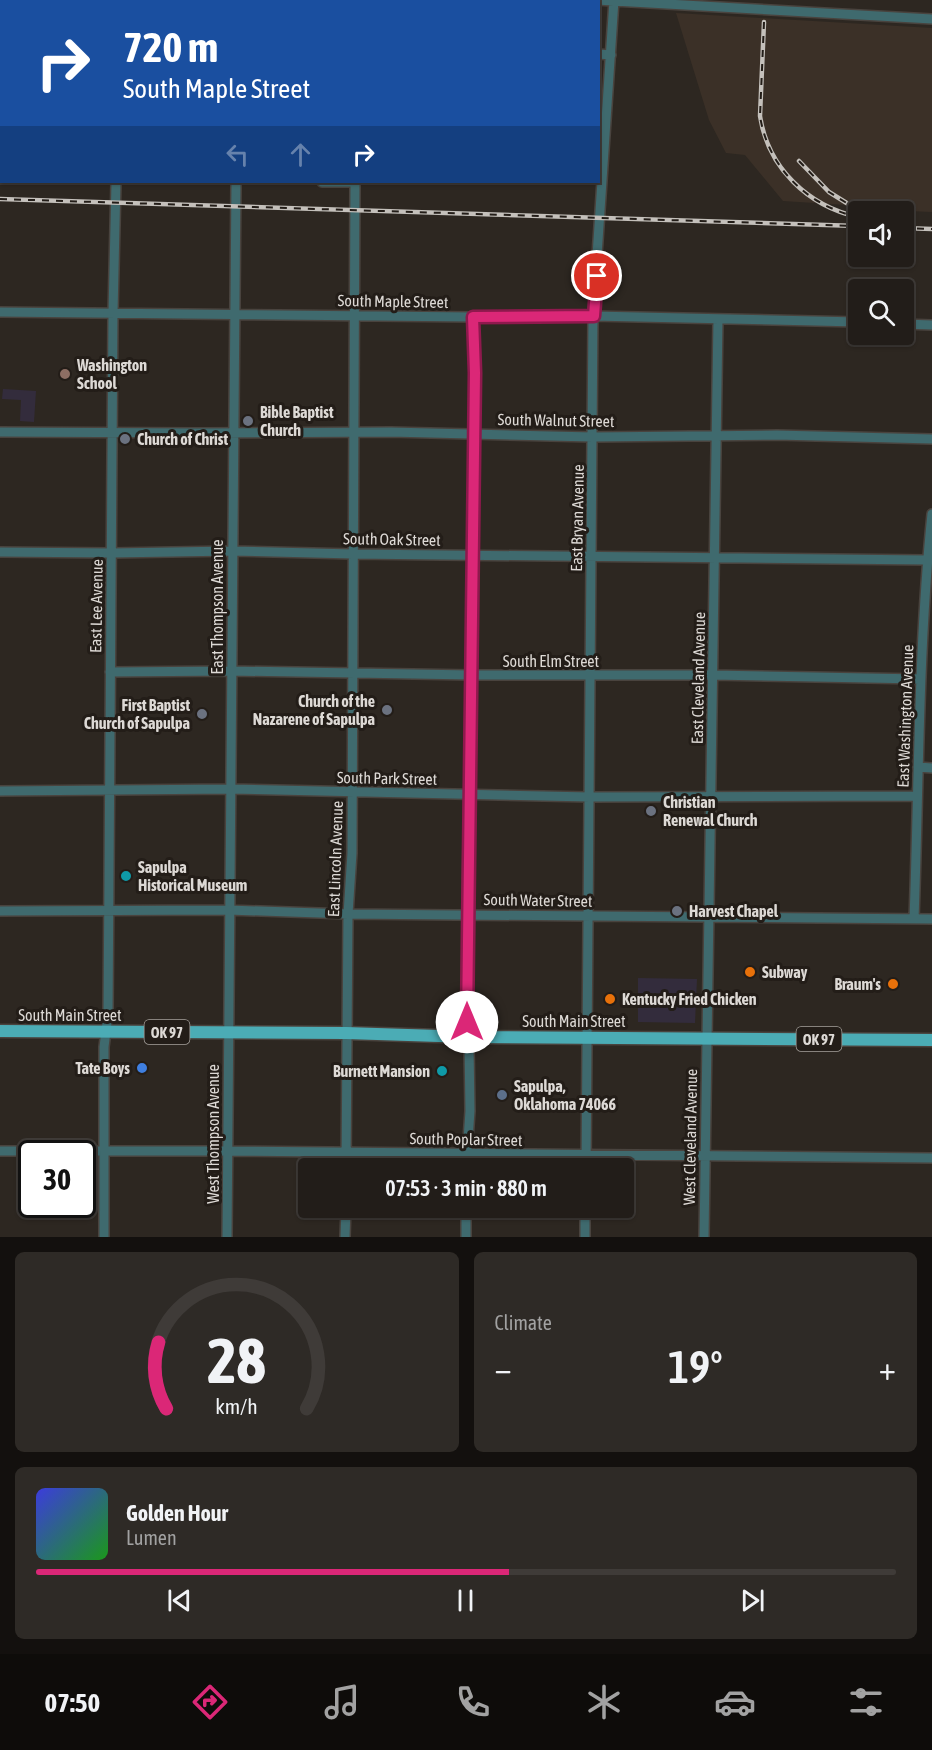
<!DOCTYPE html>
<meta charset="utf-8">
<style>
:root{--surface:#221d19;--page:#2e2a26;--text:#f1f3f6;--muted:#a2a2a2;--line:#3f3b38;--accent:#db2777}
body{margin:0;font-family:"Asap Condensed",sans-serif;background:var(--page);color:var(--text);height:100vh;display:flex;flex-direction:column;font-size:22px;white-space:nowrap}
*{box-sizing:border-box;margin:0}
p{font-size:20px;color:var(--muted)}
.icon{flex:none;width:33px;height:33px;fill:none;stroke:currentColor;stroke-width:2;stroke-linecap:round;stroke-linejoin:round}
.map{position:relative;height:1237px;overflow:hidden}
.details{display:flex;flex-direction:column;gap:15px;padding:15px;background:#13100e;flex:1}
.details>*{flex:none}
.top-card{position:absolute;left:0px;top:0px;width:600px;height:183px;box-shadow:0 2px 4px #0004,0 0 0 2px var(--line);background:#1a4fa0;color:#fff;overflow:hidden}
.tools{position:absolute;left:848px;top:201px;display:grid;gap:12px}
.tools a{display:grid;place-items:center;width:66px;height:66px;border-radius:6px;background:var(--surface);box-shadow:0 2px 4px #0004,0 0 0 2px var(--line);font-size:30px}
.speed{position:absolute;left:18px;top:1140px;display:flex;gap:12px;font-size:30px;font-weight:700;text-align:center}
.speed>*{display:grid;place-content:center;width:78px;height:78px;border-radius:50%;background:var(--surface);box-shadow:0 2px 4px #0004,0 0 0 2px var(--line);line-height:1}
.speed .limit{border:3px solid #111;border-radius:9px;background:#fff;color:#111}
.pin{position:absolute;display:grid;place-items:center;width:51px;height:51px;color:#fff;margin:-26px;border:3px solid #fff;border-radius:50%;box-shadow:0 2px 6px #0007}
.me{position:absolute;width:66px;margin:-33px;rotate:0deg;stroke-linejoin:round;filter:drop-shadow(0 0 4px #0008)}
.turn{display:flex;align-items:center;gap:21px;height:126px;padding:0 24px;font-size:27px}
.turn .icon{width:78px;height:78px;stroke-width:2.5}
.turn b{display:block;font-size:42px;line-height:51px}
.lanes{display:flex;align-items:center;height:57px;padding:0 24px;background:#0003;justify-content:center;gap:30px;direction:ltr}
.lanes .off{opacity:.35}
.big{font-size:45px;font-weight:600;line-height:1.1}
.details .card{flex:1;display:flex;flex-direction:column;justify-content:center;gap:9px;min-width:0;padding:0 21px;border-radius:9px;background:var(--page)}
.details .dial{align-items:center;gap:0}
.dial svg{height:156px;overflow:visible;fill:none;stroke:var(--line);stroke-width:7;stroke-linecap:round;text-anchor:middle}
.dial text{fill:var(--text);stroke:none}
.song{display:flex;align-items:center;gap:18px}
.cover{width:72px;height:72px;border-radius:9px;background:linear-gradient(135deg,hsl(240 70% 55%),hsl(120 70% 35%))}
.played{height:6px;border-radius:3px;background:linear-gradient(90deg,var(--accent) 55%,var(--line) 55%)}
.keys{display:flex;justify-content:space-around;direction:ltr}
.heat{display:flex;justify-content:space-between;align-items:center;font-size:33px;direction:ltr}
.details .tiles{flex:1;display:grid;gap:15px;grid-template-columns:1fr 1fr}
.card:last-child{grid-column:span 2}
.trip{position:absolute;left:298px;top:1158px;width:336px;height:60px;border-radius:6px;background:var(--surface);box-shadow:0 2px 4px #0004,0 0 0 2px var(--line);font-weight:600;line-height:60px;text-align:center}
.tabs{display:flex;height:96px;justify-content:space-around;align-items:center;background:#0e0c0a;color:var(--muted)}
.tabs .icon{width:42px;height:42px}
.tabs .active{color:var(--accent)}
.tabs b{font-size:27px;color:var(--text)}
.map>svg:first-child{display:block}
.commercial{fill:#332c3c}
.built{fill:#3b3027}
.lines{fill:none;stroke-linecap:round;stroke-linejoin:round}
.minor-casing{stroke:#49433e;stroke-width:12}
.major-casing{stroke:#49433e;stroke-width:15}
.minor{stroke:#3f6a6e;stroke-width:9}
.major{stroke:#4bacb5;stroke-width:12}
.rail-casing{stroke:#c4c0bb;stroke-width:4.5}
.rail{stroke:#231d18;stroke-width:2;stroke-dasharray:7;stroke-linecap:butt}
.route-casing{stroke:#8e194d;stroke-width:15}
.route{stroke:#db2777;stroke-width:10}
.education-dot{fill:#8d6e63;stroke:#231d18;stroke-width:2}
.worship-dot{fill:#6b7280;stroke:#231d18;stroke-width:2}
.culture-dot{fill:#0f9aa8;stroke:#231d18;stroke-width:2}
.food-dot{fill:#e8710a;stroke:#231d18;stroke-width:2}
.shop-dot{fill:#3f7fe0;stroke:#231d18;stroke-width:2}
.service-dot{fill:#5c6f8a;stroke:#231d18;stroke-width:2}
.labels{text-anchor:middle;dominant-baseline:central;stroke-width:6;stroke-linejoin:round;paint-order:stroke}
.shield{fill:#231d18;stroke:#a5a19c;stroke-width:1.5}
.shield-label{font-size:15px;font-weight:bold;fill:#ddd9d5}
.street-label{font-size:16px;fill:#ddd9d5;stroke:#231d18}
.poi-label{font-size:16px;font-weight:bold;fill:#ddd9d5;stroke:#231d18;text-anchor:start}
</style>
<div class="map">
<svg width="932" height="1237" viewBox="0 0 932 1237">
<rect width="100%" height="100%" fill="#2d2721"/>
<path class="commercial" d="M3,389l33,2 -2,31 -14,-1 1,-21 -19,-1z
M638,978l59,1 -2,44 -57,-1z"/>
<path class="built" d="M676,13l256,15v184l-45,-2 -25,-4 -79,-5 -38,-46 -19,-2 -17,-33z"/>
<g class="lines">
<defs>
<path id="minor" d="M596,0l336,19
M117,2v-2
M236,2v-2
M356,2v-2
M483,2v-2
M598,54l13,1
M0,73h2
M0,173h2
M322,182h33
M0,312l473,5 120,-1 265,6
M903,324l29,1
M0,432l198,1 193,-1 202,5 184,-2 155,4
M0,552l112,1 120,-2 121,3 574,6
M110,672l122,-1 239,4h242l207,4
M918,767l14,1
M0,791l231,-2 359,8 327,-1
M0,911l228,-1 120,4 584,5
M914,919c5,-135 4,-271 18,-405
M0,1151h227l705,7
M346,1168l2,-254 4,-61 3,-671
M466,1168l4,-57 -3,-197 8,-541 -2,-56
M586,1168l7,-852 21,-316
M104,1237v-190l4,-32 5,-702 3,-131
M227,1237l9,-1055
M345,1237l1,-29
M466,1237v-29
M585,1237v-29
M704,1237l14,-918"/>
<path id="major" d="M0,1031l346,2 124,4 462,3"/>
</defs>
<use href="#minor" class="minor-casing"/>
<use href="#major" class="major-casing"/>
<use href="#minor" class="minor"/>
<use href="#major" class="major"/>
<defs>
<path id="rail" d="M764,22l-4,94c8,52 48,90 98,101
M799,161l30,31 32,20
M0,199l858,27
M903,228l29,1"/>
</defs>
<use href="#rail" class="rail-casing"/>
<use href="#rail" class="rail"/>
</g>
<g class="lines">
<defs>
<path id="route" d="M467,1022l8,-649 -2,-56 121,-1 3,-40"/>
</defs>
<use href="#route" class="route-casing"/>
<use href="#route" class="route"/>
</g>
<circle class="education-dot" cx="65" cy="374" r="6"/>
<g class="worship-dot">
<circle cx="248" cy="421" r="6"/>
<circle cx="125" cy="439" r="6"/>
<circle cx="387" cy="710" r="6"/>
<circle cx="202" cy="714" r="6"/>
<circle cx="651" cy="811" r="6"/>
<circle cx="677" cy="911" r="6"/>
</g>
<g class="culture-dot">
<circle cx="126" cy="876" r="6"/>
<circle cx="442" cy="1071" r="6"/>
</g>
<g class="food-dot">
<circle cx="750" cy="972" r="6"/>
<circle cx="893" cy="984" r="6"/>
<circle cx="610" cy="999" r="6"/>
</g>
<circle class="shop-dot" cx="142" cy="1068" r="6"/>
<circle class="service-dot" cx="502" cy="1095" r="6"/>
<g class="labels">
<g class="shield">
<rect x="144.5" y="1020" width="45" height="24" rx="4.5"/>
<rect x="796.5" y="1027" width="45" height="24" rx="4.5"/>
</g>
<g class="shield-label">
<text x="167" y="1032">OK 97</text>
<text x="819" y="1039">OK 97</text>
</g>
<g class="street-label">
<text transform="translate(393 301) rotate(1)">South Maple Street</text>
<text transform="translate(556 420) rotate(1)">South Walnut Street</text>
<text transform="translate(577 518) rotate(-89)">East Bryan Avenue</text>
<text transform="translate(392 539) rotate(1)">South Oak Street</text>
<text transform="translate(96 606) rotate(-89)">East Lee Avenue</text>
<text transform="translate(217 607) rotate(-90)">East Thompson Avenue</text>
<text x="551" y="661">South Elm Street</text>
<text transform="translate(698 678) rotate(-89)">East Cleveland Avenue</text>
<text transform="translate(905 716) rotate(-88)">East Washington Avenue</text>
<text transform="translate(387 778) rotate(1)">South Park Street</text>
<text transform="translate(335 859) rotate(-88)">East Lincoln Avenue</text>
<text transform="translate(538 900) rotate(1)">South Water Street</text>
<text x="70" y="1015">South Main Street</text>
<text x="574" y="1021">South Main Street</text>
<text transform="translate(213 1134) rotate(-90)">West Thompson Avenue</text>
<text transform="translate(690 1137) rotate(-89)">West Cleveland Avenue</text>
<text transform="translate(466 1139) rotate(1)">South Poplar Street</text>
</g>
<g class="poi-label">
<text x="77" y="365">Washington<tspan x="77" dy="18">School</tspan></text>
<text x="260" y="412">Bible Baptist<tspan x="260" dy="18">Church</tspan></text>
<text x="137" y="439">Church of Christ</text>
<text x="375" y="701" text-anchor="end">Church of the<tspan x="375" dy="18">Nazarene of Sapulpa</tspan></text>
<text x="190" y="705" text-anchor="end">First Baptist<tspan x="190" dy="18">Church of Sapulpa</tspan></text>
<text x="663" y="802">Christian<tspan x="663" dy="18">Renewal Church</tspan></text>
<text x="138" y="867">Sapulpa<tspan x="138" dy="18">Historical Museum</tspan></text>
<text x="689" y="911">Harvest Chapel</text>
<text x="762" y="972">Subway</text>
<text x="881" y="984" text-anchor="end">Braum's</text>
<text x="622" y="999">Kentucky Fried Chicken</text>
<text x="130" y="1068" text-anchor="end">Tate Boys</text>
<text x="430" y="1071" text-anchor="end">Burnett Mansion</text>
<text x="514" y="1086">Sapulpa,<tspan x="514" dy="18">Oklahoma 74066</tspan></text>
</g>
</g>
</svg>
<div class="tools">
<a><svg class="icon" aria-label="sound" viewBox="0 0 24 24"><path d="M4 9h4l5-4v14l-5-4H4zM17 9q2 3 0 6"/></svg></a>
<a><svg class="icon" aria-label="search" viewBox="0 0 24 24"><circle cx="10" cy="10" r="6"/><path d="M15 15l6 6"/></svg></a>
</div>
<div class="speed"><div class="limit">30</div></div>
<div class="pin" style="left:597px;top:276px;background:#d93025"><svg class="icon" aria-label="arrive" viewBox="0 0 24 24"><path d="M6 21V4h12l-3 4 3 4H6"/></svg></div>
<svg class="me" style="left:467px;top:1022px" viewBox="-20 -20 40 40"><circle r="19" fill="#fff"/><path d="M0-13L10 11 0 6-10 11z" fill="#db2777"/></svg>
<div class="trip">07:53 · 3 min · 880 m</div>
<div class="top-card">
<div class="turn"><svg class="icon" aria-label="right" viewBox="0 0 24 24"><path d="M7 20v-9h11M14 6l5 5-5 5"/></svg><div><b>720 m</b>South Maple Street</div></div>
<div class="lanes"><svg class="icon off" aria-label="left" viewBox="0 0 24 24"><path d="M17 20v-9H6M10 6l-5 5 5 5"/></svg><svg class="icon off" aria-label="ahead" viewBox="0 0 24 24"><path d="M12 20V5M6 11l6-6 6 6"/></svg><svg class="icon" aria-label="right" viewBox="0 0 24 24"><path d="M7 20v-9h11M14 6l5 5-5 5"/></svg></div>
</div>
</div>
<section class="details">
<div class="tiles">
<div class="card dial"><svg viewBox="0 0 100 80">
<path d="M14 69A42 42 0 1 1 86 69"/>
<path d="M14 69A42 42 0 0 1 10 35" stroke="#db2777"/>
<text x="50" y="56" font-size="32" font-weight="700">28</text>
<text x="50" y="72" font-size="11">km/h</text>
</svg></div>
<div class="card"><p>Climate</p>
<div class="heat"><a>−</a><b class="big">19°</b><a>+</a></div>
</div>
<div class="card">
<div class="song"><i class="cover"></i><div><b>Golden Hour</b><p>Lumen</p></div></div>
<div class="played"></div>
<div class="keys"><svg class="icon" aria-label="previous" viewBox="0 0 24 24"><path d="M18 5L8 12l10 7zM5 5v14"/></svg><svg class="icon" aria-label="pause" viewBox="0 0 24 24"><path d="M8 5v14M16 5v14"/></svg><svg class="icon" aria-label="next" viewBox="0 0 24 24"><path d="M6 5l10 7-10 7zM19 5v14"/></svg></div>
</div>
</div>
</section>
<nav class="tabs">
<b>07:50</b>
<svg class="icon active" aria-label="directions" viewBox="0 0 24 24"><path d="M12 3l9 9-9 9-9-9zM9 14v-3h6M13 9l2 2-2 2"/></svg>
<svg class="icon" aria-label="music" viewBox="0 0 24 24"><path d="M9 18V5l10-2v13"/><circle cx="6" cy="18" r="3"/><circle cx="16" cy="16" r="3"/></svg>
<svg class="icon" aria-label="phone" viewBox="0 0 24 24"><path d="M5 4h4l2 5-3 2q2 4 5 5l2-3 5 2v4C11 20 4 13 5 4z"/></svg>
<svg class="icon" aria-label="climate" viewBox="0 0 24 24"><path d="M12 3v18M4 7l16 10M4 17L20 7"/></svg>
<svg class="icon" aria-label="car" viewBox="0 0 24 24"><path d="M5 17H2v-5l4-1 3-4h7l3 4 3 1v5h-3M9 17h6M6 11h13"/><circle cx="7" cy="17" r="2"/><circle cx="17" cy="17" r="2"/></svg>
<svg class="icon" aria-label="filters" viewBox="0 0 24 24"><path d="M4 7h16M4 17h16"/><circle cx="9" cy="7" r="2"/><circle cx="15" cy="17" r="2"/></svg>
</nav>
